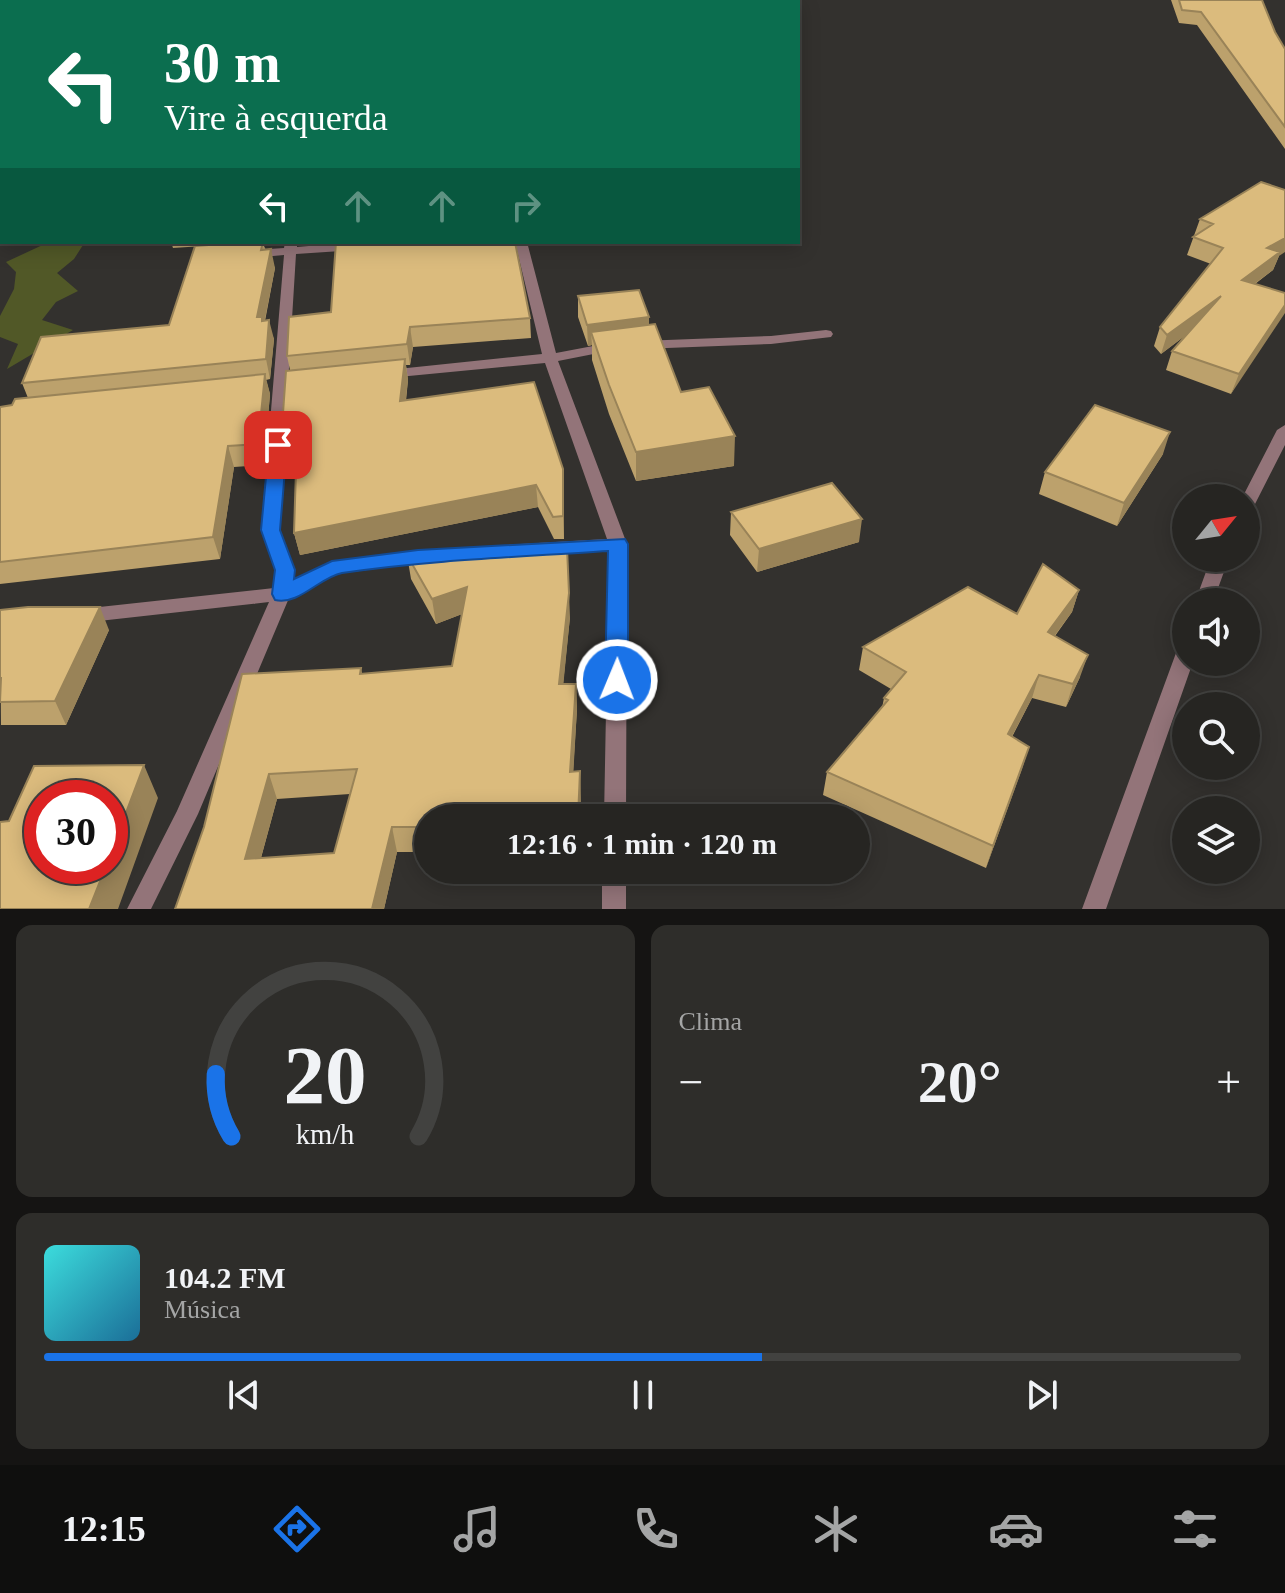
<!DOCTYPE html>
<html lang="pt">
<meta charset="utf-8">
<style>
:root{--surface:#262522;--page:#2e2d2a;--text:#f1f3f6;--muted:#a4a5a5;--line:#424240;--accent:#1a73e8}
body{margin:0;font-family:"Times New Roman",serif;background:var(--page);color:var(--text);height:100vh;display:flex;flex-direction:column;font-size:30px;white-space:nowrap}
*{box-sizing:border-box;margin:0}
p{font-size:26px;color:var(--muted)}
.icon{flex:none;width:44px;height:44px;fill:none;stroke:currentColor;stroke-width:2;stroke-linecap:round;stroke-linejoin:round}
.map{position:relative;height:909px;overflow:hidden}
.panel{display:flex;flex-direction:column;gap:16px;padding:16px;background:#151413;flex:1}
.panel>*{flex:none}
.guide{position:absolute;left:0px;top:0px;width:800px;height:244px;box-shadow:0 4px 20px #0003,0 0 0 2px var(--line);background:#0b6e4f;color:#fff;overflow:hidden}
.needle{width:52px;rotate:60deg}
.tools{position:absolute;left:1172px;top:484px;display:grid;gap:16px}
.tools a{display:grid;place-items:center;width:88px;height:88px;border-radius:50%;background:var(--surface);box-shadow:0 4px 20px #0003,0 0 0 2px var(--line);font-size:40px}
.speed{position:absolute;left:24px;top:780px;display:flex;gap:16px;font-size:40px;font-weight:700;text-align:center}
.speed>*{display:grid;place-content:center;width:104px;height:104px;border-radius:50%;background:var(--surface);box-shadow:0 4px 20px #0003,0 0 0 2px var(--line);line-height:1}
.speed .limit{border:12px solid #d22;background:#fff;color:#111}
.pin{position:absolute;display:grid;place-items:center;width:68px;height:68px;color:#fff;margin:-34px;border-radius:16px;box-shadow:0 4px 12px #0006}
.me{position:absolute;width:88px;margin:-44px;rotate:1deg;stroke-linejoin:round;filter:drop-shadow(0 0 6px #0008)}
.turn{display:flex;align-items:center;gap:28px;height:168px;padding:0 32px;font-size:36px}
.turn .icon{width:104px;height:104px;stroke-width:2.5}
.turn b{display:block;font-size:56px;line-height:68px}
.lanes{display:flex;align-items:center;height:76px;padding:0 32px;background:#0003;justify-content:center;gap:40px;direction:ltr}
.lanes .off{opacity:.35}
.big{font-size:60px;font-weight:700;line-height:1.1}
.panel .card{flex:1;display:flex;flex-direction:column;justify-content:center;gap:12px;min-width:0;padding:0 28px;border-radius:16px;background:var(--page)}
.panel .dial{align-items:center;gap:0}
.dial svg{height:208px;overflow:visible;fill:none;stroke:var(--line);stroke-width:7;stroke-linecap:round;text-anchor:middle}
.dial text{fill:var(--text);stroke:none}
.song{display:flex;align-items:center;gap:24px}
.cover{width:96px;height:96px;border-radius:12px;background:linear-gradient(135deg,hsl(180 70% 55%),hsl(200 70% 35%))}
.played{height:8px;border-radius:4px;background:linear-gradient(90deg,var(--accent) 60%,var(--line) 60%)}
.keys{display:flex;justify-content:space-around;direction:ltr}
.heat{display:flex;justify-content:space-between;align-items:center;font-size:44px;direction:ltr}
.panel .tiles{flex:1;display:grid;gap:16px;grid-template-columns:1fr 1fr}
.card:last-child{grid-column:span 2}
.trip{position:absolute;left:414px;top:804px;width:456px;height:80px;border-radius:40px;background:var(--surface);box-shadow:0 4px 20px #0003,0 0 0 2px var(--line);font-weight:700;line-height:80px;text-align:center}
.menu{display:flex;height:128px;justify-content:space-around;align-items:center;background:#0f0f0e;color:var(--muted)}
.menu .icon{width:56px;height:56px}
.menu .selected{color:var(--accent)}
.menu b{font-size:36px;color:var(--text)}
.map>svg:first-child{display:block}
.green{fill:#515827}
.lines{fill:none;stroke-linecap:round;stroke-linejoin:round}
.minor{fill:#937479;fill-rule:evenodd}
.tertiary{fill:#937479;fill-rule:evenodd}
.wall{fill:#bca16c;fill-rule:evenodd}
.shaded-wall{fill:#998358}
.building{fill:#dbbb7d;stroke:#998358;stroke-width:2;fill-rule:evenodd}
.route{fill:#1a73e8;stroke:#114b97;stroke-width:2}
</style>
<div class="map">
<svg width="1285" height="909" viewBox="0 0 1285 909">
<rect width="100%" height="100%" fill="#33312e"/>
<path class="green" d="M49,242l34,3 -9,14 -17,14 21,18 -22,11 -14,18 31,10 -66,39 11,-25 -18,-7v-21l14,-27 2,-17 -10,-10z"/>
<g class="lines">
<path class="minor" d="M89,0h9l1,2h-9z
M0,164h2v6h-2z
M285,242h12v5l59,-5 6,4 -6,4 -60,4 -17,276 15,40 -1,10 39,-18 97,-12 6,2 3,4 -3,4 -6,2 -93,12 -47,24 -91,216 -47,95h-24l50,-98 92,-209 -188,21 -7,-2 -2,-5 2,-5 7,-2 193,-21 2,-18 -15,-40 23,-275 -32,3 -6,-4 6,-4 32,-2z
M515,242h12l29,111 58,-11 7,4 -7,4 -56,11 69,183 -1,274h-22l5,-268 -137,9 -6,-2 -3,-4 3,-4 6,-2 135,-8 -62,-176 -157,15 -7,-4 7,-4 154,-16z
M826,330l5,1 2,3 -2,3 -60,7 -130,5 -7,-4 7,-4 130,-5z
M602,870h24v39h-24z"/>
<path class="tertiary" d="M1285,425v20l-31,61 -8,5v-13h-4l35,-68z
M1211,558h18l-16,44h-18z
M1186,646v16h7l-87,247h-24l94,-256 3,-5z"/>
</g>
<path class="wall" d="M1171,0h91l13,32 10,17v100l-88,-124 -18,-2z
M1261,182l18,74 -6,14 -18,14 30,9 -54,101 -65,-24 6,-19 14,-16 -25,19 -7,-8 6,-19 51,-63 -24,-9 13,-36z
M171,242h100l-1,4h-6l11,22 -10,53 9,18 -4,40 -4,1 4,14 -6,71 -30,2 -14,92 -220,25v-177l12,-2 16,-7 -6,-15 147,-58 34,-79 -30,2z
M578,296l71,29 32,67 53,74 -98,15 -27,-67 -17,-54v-15l-4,1 -10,-29z
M331,312l199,6 1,20 -118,9 -3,18h-4l2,15 -2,21 158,90v48h-10l-16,-32 -238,48 -6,-22 2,-71h-10l-5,-21 9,-71 -3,-14z
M1163,454l-46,72 -78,-32 6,-22z
M731,512l128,30 -102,30 -27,-37z
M407,555l163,62 -7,67h13l1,25 -4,63 7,-1 1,47h-153v34h-31l-13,57h-209l29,-82 157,-159 1,6 90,-8 10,-52 -26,10 -25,-45zM350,794l-16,59 -73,5 16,-59z
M1079,590l-7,22 -17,24 25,41 -14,30 -34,-9 -20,39 17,10 -43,121 -163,-73 4,-23 55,-64 2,-10 7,-9 -32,-19 4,-23 154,-33z
M0,610l109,20 -43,95h-65z"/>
<path class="shaded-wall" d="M1285,238v14l-6,4 -6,14 -38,28 7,-18 25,-32z
M271,249l4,19 -11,56 -7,-7z
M1221,296l-7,18 -53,40 6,-19z
M1285,305v8l-54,81 8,-20z
M649,317v20l-58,-5 1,13 -4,1 -1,-21z
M269,320l5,19 -4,40 -4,-20z
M410,327l3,20 -3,18 -3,-21z
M405,359l3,21 -5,43 -3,-22z
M265,374l5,20 -6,71 -6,-21z
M1170,432l-7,22 -46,72 7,-23z
M735,436l-1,30 -98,15v-29z
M228,446l6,21 -14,92 -7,-22z
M563,469l1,22v48l-1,-23z
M536,485l2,22 -238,48 -6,-22z
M862,519l-3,23 -102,30 2,-23z
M567,548l3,69 -9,91 -2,-24z
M467,587l3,24 -34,13 -4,-25z
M1079,590l-7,22 -31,42 7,-22z
M100,607l9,23 -43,95 -11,-24z
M1088,655l-8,22 -14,30 7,-23z
M1039,675l-7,23 -31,59 7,-23z
M576,684l1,25 -5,87 -2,-24z
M1029,747l-7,22 -36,99 7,-22z
M144,765l14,33 -40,111h-29l17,-43h4v-11z
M580,771l1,47h-3z
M269,774l8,25 -23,84 -9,-24z
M392,827l5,25 -13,57h-12z"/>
<path class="building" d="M1179,0h83l13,32 10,17v78l-84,-115 -19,-2z
M1261,182l24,8v48l-18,10 13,4 -38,28 43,13v12l-46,69 -67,-23 49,-55 -54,39 -7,-8 63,-79 -30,-11 20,-13 -13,-5z
M250,242h13l-2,8 10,-1 -14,68h5v4l7,-1 -3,39 -244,24 19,-46 128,-12 26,-79z
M336,242h179l15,76 -120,9 -3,17 -120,12 2,-39 42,-5z
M639,290l10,27 -62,8 -9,-29z
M655,324l26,68 28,-5 26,49 -99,16 -27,-67 -18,-53z
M405,359l-5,42 134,-19 29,87v47l-10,1 -17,-32 -242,48 3,-94 -16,2 5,-70z
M265,374l-7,70 -30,2 -15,91 -213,25v-155l12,-2 3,-6z
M1095,405l75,27 -46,71 -79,-31z
M832,483l30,36 -103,30 -28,-37z
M567,548l2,45 -10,91h17l-6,88 10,-1 -2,47h-150v9h-36l-20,82h-197l29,-82 38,-153 119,-6 -1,6 92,-8 15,-79 -35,12 -25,-44zM357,769l-23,84 -89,6 24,-85z
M1043,564l36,26 -31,42 40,23 -15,29 -34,-9 -31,59 21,13 -36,99 -166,-74 61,-72 -4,-2 22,-26 -43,-25 105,-60 49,27z
M28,607h72l-45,94 -55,1 1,-24h-1v-68z
M144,765l-34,90v-57h-68v68h64l-17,43h-89v-87l9,-1 25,-55z"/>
<path class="route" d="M278,440l9,5 -7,85 15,40 -1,9 38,-18 86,-11 207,-11 3,5v136l-3,6 -8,3 -8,-3 -4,-6 3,-129c-89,6 -178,9 -266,22 -22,4 -44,33 -67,27l-3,-6 3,-24 -14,-40 8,-85z"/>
</svg>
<div class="tools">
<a><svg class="needle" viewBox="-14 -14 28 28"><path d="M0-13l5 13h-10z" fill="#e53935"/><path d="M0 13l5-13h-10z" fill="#a4a5a5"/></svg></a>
<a><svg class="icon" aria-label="sound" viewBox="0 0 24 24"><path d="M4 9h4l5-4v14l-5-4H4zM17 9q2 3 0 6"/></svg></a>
<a><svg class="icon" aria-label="search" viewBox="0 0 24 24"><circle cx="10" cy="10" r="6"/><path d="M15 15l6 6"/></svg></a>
<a><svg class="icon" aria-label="layers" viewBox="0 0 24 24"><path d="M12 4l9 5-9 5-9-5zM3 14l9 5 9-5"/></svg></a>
</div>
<div class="speed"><div class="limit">30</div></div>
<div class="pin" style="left:278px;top:445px;background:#d93025"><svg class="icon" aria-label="arrive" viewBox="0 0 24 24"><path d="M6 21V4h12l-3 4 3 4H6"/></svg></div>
<svg class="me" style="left:617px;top:680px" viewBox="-20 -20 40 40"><circle r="17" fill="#1a73e8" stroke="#fff" stroke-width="3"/><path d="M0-11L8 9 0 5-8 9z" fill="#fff"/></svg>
<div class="trip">12:16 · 1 min · 120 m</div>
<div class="guide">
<div class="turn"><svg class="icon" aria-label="left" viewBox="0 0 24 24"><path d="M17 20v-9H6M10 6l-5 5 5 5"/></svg><div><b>30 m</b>Vire à esquerda</div></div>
<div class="lanes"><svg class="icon" aria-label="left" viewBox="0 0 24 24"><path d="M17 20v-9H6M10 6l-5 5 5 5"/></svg><svg class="icon off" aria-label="ahead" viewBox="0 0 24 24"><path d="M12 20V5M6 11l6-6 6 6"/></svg><svg class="icon off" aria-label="ahead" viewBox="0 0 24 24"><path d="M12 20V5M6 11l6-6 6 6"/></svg><svg class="icon off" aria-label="right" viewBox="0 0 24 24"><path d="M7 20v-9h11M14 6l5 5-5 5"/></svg></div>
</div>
</div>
<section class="panel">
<div class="tiles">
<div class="card dial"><svg viewBox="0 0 100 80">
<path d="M14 69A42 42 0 1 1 86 69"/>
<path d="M14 69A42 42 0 0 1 8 45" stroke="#1a73e8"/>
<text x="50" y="56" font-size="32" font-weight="700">20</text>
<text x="50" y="72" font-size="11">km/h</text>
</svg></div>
<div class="card"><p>Clima</p>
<div class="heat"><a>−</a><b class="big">20°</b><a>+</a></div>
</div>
<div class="card">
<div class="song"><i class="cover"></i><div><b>104.2 FM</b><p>Música</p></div></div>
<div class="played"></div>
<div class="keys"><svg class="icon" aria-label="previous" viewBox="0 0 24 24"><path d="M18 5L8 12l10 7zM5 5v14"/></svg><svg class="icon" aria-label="pause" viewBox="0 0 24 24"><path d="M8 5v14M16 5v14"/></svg><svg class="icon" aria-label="next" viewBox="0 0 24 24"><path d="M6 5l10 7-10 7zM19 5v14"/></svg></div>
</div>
</div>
</section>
<nav class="menu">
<b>12:15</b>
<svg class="icon selected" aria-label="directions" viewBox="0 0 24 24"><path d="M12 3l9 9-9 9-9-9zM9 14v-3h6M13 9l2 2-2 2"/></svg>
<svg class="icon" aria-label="music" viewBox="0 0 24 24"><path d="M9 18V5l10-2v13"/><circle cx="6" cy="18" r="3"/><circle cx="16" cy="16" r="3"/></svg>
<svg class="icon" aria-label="phone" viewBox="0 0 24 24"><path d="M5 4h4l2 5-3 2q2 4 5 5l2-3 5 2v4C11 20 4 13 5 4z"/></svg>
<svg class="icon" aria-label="climate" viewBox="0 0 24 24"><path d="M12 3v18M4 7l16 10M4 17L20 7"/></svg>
<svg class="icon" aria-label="car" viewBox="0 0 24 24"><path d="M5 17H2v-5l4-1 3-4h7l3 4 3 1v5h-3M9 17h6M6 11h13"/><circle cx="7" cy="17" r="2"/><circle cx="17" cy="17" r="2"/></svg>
<svg class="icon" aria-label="filters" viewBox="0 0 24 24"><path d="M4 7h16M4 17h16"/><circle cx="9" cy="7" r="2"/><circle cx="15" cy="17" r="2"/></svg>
</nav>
